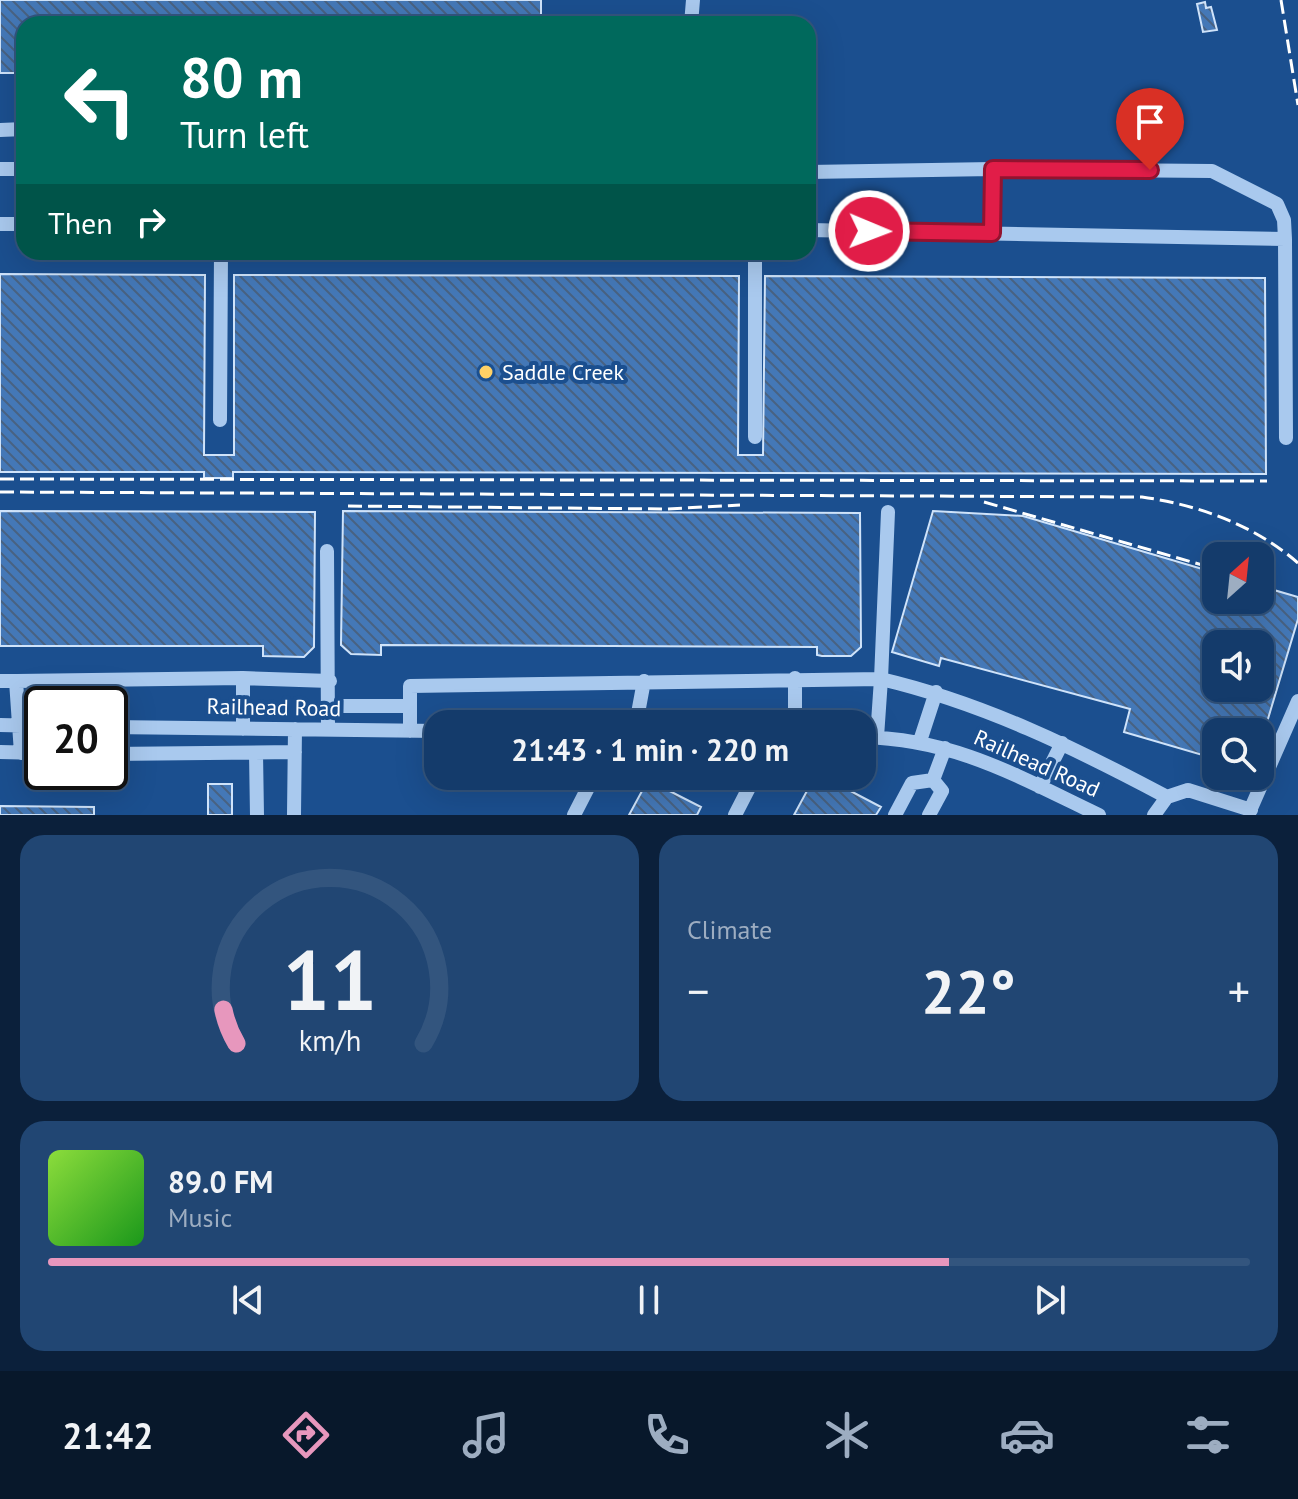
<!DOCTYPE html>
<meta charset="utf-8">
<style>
:root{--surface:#143b6b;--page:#214673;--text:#f1f3f6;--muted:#9dadc1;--line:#33557e;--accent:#e797bd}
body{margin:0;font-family:"PT Sans",sans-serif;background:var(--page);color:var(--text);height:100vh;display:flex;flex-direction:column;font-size:30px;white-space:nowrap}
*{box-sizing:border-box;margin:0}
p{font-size:26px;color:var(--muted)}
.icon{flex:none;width:44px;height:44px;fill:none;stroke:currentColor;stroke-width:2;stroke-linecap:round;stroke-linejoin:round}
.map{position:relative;height:815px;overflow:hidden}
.sheet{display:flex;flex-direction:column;gap:20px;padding:20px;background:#0b203b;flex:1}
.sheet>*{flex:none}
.top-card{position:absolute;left:16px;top:16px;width:800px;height:244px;border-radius:24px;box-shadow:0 8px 32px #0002,0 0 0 2px var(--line);background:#00695c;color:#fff;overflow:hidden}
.needle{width:52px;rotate:27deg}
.fabs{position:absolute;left:1202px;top:542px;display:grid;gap:16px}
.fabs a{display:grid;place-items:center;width:72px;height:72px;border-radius:16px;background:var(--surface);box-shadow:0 8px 32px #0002,0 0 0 2px var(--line);font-size:40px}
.speed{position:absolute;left:24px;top:686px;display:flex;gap:16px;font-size:40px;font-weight:700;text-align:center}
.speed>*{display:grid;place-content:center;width:104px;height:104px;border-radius:50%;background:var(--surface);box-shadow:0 8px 32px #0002,0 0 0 2px var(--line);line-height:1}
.speed .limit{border:4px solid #111;border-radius:12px;background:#fff;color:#111}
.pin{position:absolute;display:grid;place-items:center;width:68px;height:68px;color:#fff;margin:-82px -34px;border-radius:50% 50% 50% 0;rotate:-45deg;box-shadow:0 0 8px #0007}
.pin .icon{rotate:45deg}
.me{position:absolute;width:88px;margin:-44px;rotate:91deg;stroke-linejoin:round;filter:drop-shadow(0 0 6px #0008)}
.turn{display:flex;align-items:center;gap:28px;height:168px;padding:0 32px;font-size:36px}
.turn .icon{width:104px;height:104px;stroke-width:2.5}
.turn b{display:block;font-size:56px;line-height:68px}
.then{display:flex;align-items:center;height:76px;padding:0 32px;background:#0003;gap:16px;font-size:30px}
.big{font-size:60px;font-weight:700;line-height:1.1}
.sheet .tile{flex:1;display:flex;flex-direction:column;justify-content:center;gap:12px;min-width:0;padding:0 28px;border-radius:24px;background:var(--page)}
.sheet .dial{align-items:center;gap:0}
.dial svg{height:208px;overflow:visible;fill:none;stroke:var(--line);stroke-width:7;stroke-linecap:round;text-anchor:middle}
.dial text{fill:var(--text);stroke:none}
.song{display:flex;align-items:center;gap:24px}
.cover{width:96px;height:96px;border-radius:12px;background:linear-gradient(135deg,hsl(90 70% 55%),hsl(120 70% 35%))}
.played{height:8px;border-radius:4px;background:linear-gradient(90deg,var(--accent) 75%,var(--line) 75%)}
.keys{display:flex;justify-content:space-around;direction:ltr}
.heat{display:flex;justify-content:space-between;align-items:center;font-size:44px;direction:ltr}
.sheet .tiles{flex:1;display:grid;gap:20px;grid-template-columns:1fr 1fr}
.tile:last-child{grid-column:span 2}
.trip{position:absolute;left:424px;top:710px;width:452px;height:80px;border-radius:24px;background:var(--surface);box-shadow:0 8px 32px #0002,0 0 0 2px var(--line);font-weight:700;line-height:80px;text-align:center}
.dock{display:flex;height:128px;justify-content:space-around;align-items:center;background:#08182b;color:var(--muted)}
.dock .icon{width:56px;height:56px}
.dock .selected{color:var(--accent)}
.dock b{font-size:36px;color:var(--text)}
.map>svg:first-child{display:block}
.building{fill:url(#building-back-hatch);stroke:#cfe3fa;stroke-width:2;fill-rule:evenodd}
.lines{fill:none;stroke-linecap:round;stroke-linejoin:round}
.minor{stroke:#a9c9ee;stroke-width:14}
.rail{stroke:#fff;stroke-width:3;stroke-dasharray:14 6;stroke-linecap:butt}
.route-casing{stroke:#92132f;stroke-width:20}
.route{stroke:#e11d48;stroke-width:14}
.poi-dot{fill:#ffd166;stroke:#1b4f8f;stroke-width:3}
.labels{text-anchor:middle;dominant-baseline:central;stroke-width:8;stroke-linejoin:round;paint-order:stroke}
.poi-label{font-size:22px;fill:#fff;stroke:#1b4f8f;text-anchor:start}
.street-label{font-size:22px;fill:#fff;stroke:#1b4f8f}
</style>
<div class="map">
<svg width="1298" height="815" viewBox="0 0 1298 815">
<defs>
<pattern id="building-back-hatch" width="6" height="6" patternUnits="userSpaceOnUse" patternTransform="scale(2)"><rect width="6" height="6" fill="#4478b7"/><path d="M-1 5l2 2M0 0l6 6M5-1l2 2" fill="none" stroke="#486282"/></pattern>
</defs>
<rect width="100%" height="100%" fill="#1b4f8f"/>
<path class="building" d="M0,0h541v17h-16v7h-501v49h-24z
M1205,2l1,6 5,-1 6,23 -14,2 -6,-28z
M0,274l205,1 -1,180h30v-180l505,1 -1,179h25l2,-179 500,2 1,196 -1033,-2v6h-29v-6h-204z
M0,511l315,1 -1,135 -10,10 -41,-1v-10h-263z
M343,511l517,2 1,134 -10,9h-29l-5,-1v-8l-436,-2v10l-30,-1 -10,-9z
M933,511l90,5 193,57v27h44v-14l38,11v22l-34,113h-48v27l-92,-27 6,-23 -189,-51 -2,8 -47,-14zM1216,644h44v44h-44z
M815,776h7l59,31 -5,8h-82z
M648,780l53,27 -4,8h-68z
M208,784h24v31h-24z
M0,806l94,1v8h-94z"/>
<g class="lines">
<path class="minor" d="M691,24l2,-24
M0,130l24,-1
M0,169h24
M993,169l219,2 65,33 7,16 1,19
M808,172l185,-3 -1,64
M0,224h24
M808,230l477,9 1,199
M220,420l1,-168
M755,437v-185
M888,512l-7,167c102,24 194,69 286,118l-13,18
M327,551l1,178
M243,678v51
M0,681h16l5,72
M16,681l227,-3 87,3
M329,706h81
M636,724l8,-43
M795,724v-46
M0,725l42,1
M110,727l328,4
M410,731v-45l471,-7 -4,58
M862,737c93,2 155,39 237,78
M920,741l16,-49
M0,752l42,1
M256,753l1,62
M110,754l185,-2
M1040,787l22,-44
M1167,797l21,-7 63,20
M294,815l1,-86
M574,815l20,-39
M735,815l20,-39
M895,815l17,-32 21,-3 12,-32
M929,815l13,-24 -9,-11
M1248,815l50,-114"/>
<path class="rail" d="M1281,0l17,105
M0,479l1267,2
M0,492l1142,5c57,8 112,28 156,66
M984,502l232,67
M348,506l319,3 73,-4
M1260,582l10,3"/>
</g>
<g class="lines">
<defs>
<path id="route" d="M869,231l123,2 1,-64 157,1"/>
</defs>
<use href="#route" class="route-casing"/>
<use href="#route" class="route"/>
</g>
<circle class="poi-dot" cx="486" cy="372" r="8"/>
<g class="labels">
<g class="poi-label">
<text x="502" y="372">Saddle Creek</text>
</g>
<g class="street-label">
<text transform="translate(274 707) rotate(1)">Railhead Road</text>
<text transform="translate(1037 763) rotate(24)">Railhead Road</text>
</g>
</g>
</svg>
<div class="fabs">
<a><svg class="needle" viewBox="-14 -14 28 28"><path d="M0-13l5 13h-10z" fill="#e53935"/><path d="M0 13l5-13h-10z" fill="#9dadc1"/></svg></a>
<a><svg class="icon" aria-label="sound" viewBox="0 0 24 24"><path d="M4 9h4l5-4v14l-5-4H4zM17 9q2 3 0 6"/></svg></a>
<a><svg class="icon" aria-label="search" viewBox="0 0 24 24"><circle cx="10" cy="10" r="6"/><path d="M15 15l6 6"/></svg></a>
</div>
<div class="speed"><div class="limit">20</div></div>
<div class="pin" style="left:1150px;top:170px;background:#d93025"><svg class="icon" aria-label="arrive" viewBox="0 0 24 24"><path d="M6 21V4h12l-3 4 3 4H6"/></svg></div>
<svg class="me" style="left:869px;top:231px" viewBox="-20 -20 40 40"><circle r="17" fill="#e11d48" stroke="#fff" stroke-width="3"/><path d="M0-11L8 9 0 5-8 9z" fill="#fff"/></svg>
<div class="trip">21:43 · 1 min · 220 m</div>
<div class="top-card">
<div class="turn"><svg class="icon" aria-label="left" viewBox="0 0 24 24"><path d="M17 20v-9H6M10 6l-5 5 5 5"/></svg><div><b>80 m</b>Turn left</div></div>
<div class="then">Then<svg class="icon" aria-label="right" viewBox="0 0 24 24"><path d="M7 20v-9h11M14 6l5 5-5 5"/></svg></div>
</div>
</div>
<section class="sheet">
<div class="tiles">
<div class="tile dial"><svg viewBox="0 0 100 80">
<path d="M14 69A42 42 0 1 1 86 69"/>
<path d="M14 69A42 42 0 0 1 9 56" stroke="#e797bd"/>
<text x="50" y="56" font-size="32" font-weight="700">11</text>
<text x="50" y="72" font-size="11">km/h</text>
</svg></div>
<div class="tile"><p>Climate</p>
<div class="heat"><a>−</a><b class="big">22°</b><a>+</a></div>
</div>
<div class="tile">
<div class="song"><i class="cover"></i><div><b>89.0 FM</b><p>Music</p></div></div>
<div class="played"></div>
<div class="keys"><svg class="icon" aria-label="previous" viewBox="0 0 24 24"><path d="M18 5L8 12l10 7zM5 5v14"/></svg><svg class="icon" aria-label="pause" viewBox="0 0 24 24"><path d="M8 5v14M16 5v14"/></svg><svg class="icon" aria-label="next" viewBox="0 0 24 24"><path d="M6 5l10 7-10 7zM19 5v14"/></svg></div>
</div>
</div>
</section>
<nav class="dock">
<b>21:42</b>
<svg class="icon selected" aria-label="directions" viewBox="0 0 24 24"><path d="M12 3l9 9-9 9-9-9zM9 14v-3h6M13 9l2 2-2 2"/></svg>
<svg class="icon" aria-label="music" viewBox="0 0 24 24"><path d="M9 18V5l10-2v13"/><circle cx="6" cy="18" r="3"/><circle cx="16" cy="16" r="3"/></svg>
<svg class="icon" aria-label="phone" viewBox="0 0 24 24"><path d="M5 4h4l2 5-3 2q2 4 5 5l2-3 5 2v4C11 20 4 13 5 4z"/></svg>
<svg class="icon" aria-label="climate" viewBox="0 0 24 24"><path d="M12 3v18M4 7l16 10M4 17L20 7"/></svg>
<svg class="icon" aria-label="car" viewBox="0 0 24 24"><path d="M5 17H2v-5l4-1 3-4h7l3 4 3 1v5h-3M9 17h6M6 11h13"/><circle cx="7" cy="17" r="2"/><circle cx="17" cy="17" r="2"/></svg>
<svg class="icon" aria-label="filters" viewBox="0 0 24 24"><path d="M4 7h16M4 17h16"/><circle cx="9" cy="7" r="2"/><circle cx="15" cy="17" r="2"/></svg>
</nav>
